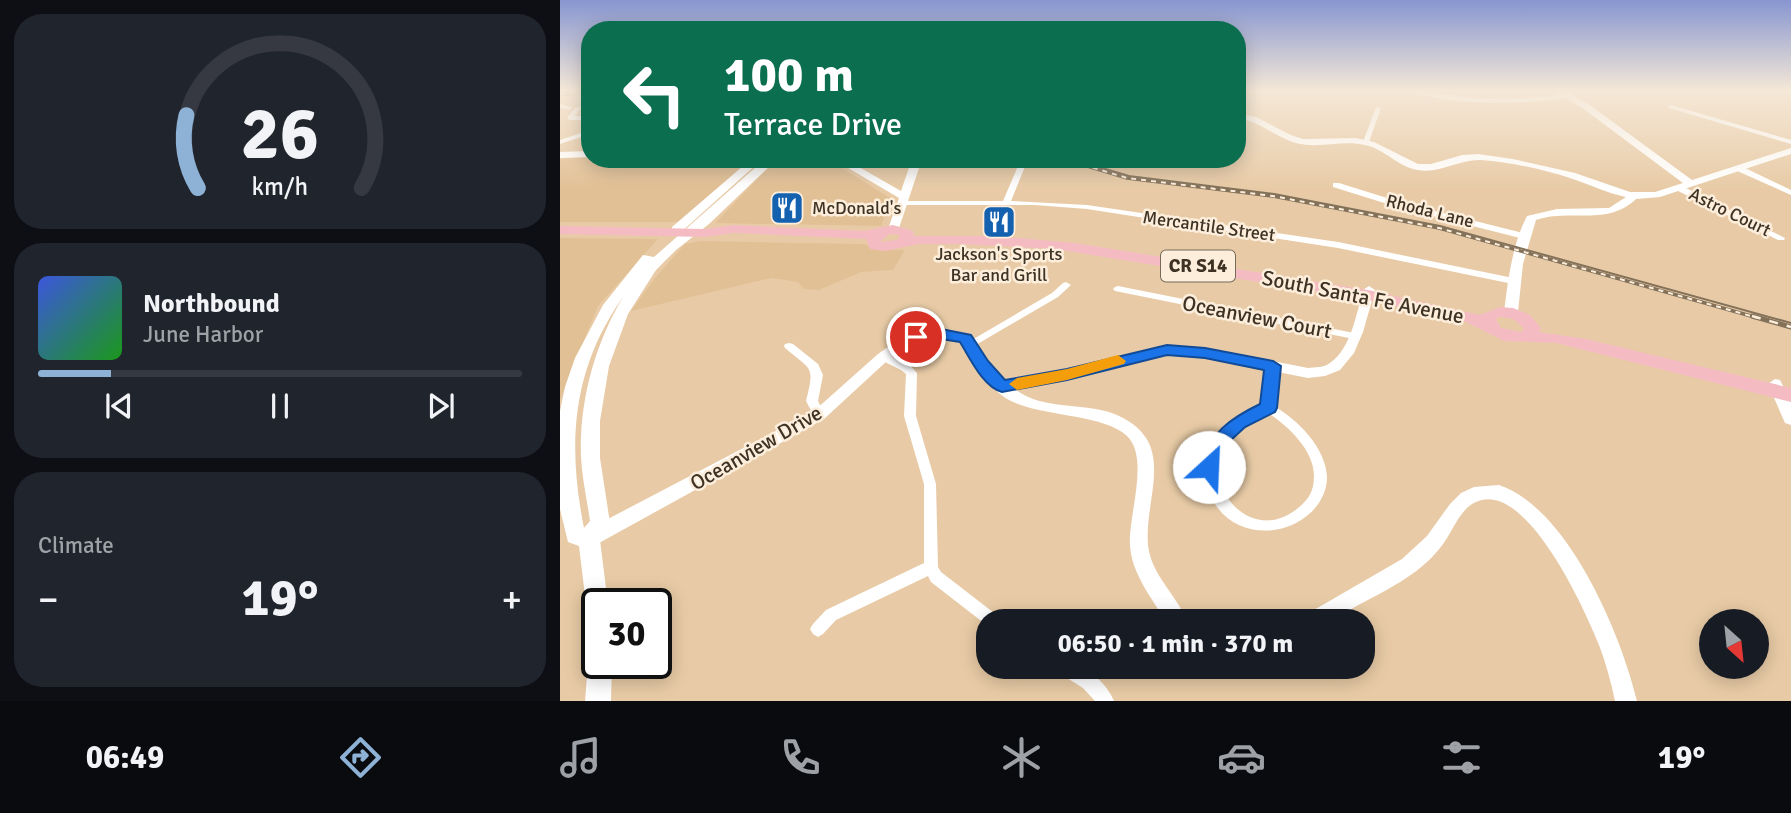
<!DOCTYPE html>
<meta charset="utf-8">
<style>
:root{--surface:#171b24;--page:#20242c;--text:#f1f3f6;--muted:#9ea1a6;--line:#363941;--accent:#8eb1d6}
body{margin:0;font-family:Signika,sans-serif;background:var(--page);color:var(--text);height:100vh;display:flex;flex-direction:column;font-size:26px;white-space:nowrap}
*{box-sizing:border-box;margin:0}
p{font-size:23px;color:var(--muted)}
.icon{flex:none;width:38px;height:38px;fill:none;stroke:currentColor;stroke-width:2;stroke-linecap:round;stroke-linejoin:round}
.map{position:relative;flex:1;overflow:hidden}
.panel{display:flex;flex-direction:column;gap:14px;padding:14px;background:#0d0f14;width:560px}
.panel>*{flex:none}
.banner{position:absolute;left:21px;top:21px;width:665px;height:147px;border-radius:28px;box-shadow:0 4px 18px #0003;background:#0b6e4f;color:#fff;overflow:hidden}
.needle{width:46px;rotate:153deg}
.tools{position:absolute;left:1139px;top:609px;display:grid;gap:14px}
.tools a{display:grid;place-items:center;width:70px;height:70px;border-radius:50%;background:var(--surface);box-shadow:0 4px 18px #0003;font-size:35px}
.speed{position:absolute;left:21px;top:588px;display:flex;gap:14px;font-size:35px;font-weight:700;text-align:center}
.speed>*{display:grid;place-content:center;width:91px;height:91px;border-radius:50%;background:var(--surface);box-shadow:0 4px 18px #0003;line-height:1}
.speed .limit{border:4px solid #111;border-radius:10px;background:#fff;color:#111}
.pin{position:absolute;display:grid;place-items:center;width:60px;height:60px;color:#fff;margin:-30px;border:4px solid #fff;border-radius:50%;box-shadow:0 2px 7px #0007}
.me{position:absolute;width:77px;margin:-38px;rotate:25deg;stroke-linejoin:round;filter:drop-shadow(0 0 5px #0008)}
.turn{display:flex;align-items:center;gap:24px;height:147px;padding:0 28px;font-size:32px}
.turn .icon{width:91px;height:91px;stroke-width:2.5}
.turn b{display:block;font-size:49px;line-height:60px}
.big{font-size:52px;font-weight:800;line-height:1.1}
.panel .tile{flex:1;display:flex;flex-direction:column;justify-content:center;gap:10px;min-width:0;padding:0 24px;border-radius:28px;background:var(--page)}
.panel .dial{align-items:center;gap:0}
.dial svg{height:182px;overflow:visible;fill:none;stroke:var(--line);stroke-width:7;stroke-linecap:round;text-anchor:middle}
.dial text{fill:var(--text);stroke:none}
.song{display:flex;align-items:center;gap:21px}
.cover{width:84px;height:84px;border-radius:10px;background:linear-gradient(135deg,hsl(230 70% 55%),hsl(120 70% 35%))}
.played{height:7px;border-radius:4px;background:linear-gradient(90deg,var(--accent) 15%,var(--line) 15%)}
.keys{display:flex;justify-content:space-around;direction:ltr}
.heat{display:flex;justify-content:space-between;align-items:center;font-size:38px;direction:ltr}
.trip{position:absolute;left:416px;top:609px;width:399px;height:70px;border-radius:28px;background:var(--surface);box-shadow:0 4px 18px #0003;font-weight:800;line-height:70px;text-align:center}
.dock{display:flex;height:112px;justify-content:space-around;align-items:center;background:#090b0e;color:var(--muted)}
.dock .icon{width:49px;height:49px}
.dock .current{color:var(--accent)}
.dock b{font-size:32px;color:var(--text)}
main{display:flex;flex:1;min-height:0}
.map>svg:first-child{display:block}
.built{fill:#e2c095}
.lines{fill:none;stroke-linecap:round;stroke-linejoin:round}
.minor{fill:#fff;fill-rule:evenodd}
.tertiary{fill:#fff;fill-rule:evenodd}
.secondary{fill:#fff;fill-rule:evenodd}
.primary{fill:#f4bcc2;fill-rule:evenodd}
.tram{stroke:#837159;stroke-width:2}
.rail-far1-casing{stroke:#837159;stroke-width:3.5}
.rail-casing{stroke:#837159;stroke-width:5}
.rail-far1{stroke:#fdeedc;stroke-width:2;stroke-dasharray:5;stroke-linecap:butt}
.rail{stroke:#fdeedc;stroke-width:2.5;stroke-dasharray:9;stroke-linecap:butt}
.route{fill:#1a73e8;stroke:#114b97;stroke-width:2}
.slow{fill:#f59e0b}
.labels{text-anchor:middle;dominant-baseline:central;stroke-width:5;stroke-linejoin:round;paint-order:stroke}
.far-poi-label{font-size:18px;fill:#3d3223;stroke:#fdeedc;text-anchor:start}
.far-street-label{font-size:18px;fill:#3d3223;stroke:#fdeedc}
.shield{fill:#fdeedc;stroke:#776a5a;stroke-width:2}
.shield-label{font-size:19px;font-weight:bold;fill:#3d3223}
.street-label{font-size:21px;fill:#3d3223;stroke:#fdeedc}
</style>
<main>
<section class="panel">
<div class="tile dial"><svg viewBox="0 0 100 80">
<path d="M14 69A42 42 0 1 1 86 69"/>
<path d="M14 69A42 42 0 0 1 9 37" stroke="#8eb1d6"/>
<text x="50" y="56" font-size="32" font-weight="700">26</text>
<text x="50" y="72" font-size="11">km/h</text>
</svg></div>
<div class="tile">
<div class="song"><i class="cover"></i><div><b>Northbound</b><p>June Harbor</p></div></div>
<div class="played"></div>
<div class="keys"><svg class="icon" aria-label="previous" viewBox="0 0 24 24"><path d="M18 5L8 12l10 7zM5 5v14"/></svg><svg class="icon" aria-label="pause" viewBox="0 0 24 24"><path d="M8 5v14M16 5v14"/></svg><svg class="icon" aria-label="next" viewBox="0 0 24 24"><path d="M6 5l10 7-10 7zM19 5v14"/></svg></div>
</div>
<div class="tile"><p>Climate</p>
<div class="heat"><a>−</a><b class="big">19°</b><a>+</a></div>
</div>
</section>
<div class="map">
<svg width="1231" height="701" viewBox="0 0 1231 701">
<rect width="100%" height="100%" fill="#e8cba6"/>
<path class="built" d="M30,157v2h164l-73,63h-121v-63z
M222,159h45l65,40 -11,27 -166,-3 47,-49z
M0,238l98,1 -60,67 -38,94z
M140,241l164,3 12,5 29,1 -12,20 -32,2 -42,18 -15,-1 -6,-7 -26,-4 -141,33 24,-33 30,-34z"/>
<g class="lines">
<path class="minor" d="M846,90c23,0 45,6 67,8 32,2 63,0 95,-4l3,2 -3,2c-49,6 -115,9 -162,-8z
M0,104l11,3 1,1 -3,2 -9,-2z
M30,104v4l-11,2 -4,6h15v4h-20l-3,-2 8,-10z
M1111,105l120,35v4l-122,-36 -1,-1z
M816,107l5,1 -12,34 -5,1 -1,-1z
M30,130v4l-30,10v-4z
M461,159h7l-17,42 76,4 251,37 175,36 5,3 -5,3 -175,-36 -251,-39 -52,-4h-133l-4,-2 4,-2h101z
M1175,166h6l50,24v5l-56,-25z
M773,183h6l64,20 124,31 1,2 -4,3 -127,-32 -64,-20z
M1116,186h6l103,52 -1,2h-6l-102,-50z
M506,282l5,3 -13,12 -84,49 -4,1 -5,-3 87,-51 11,-10z
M558,286l236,47 5,3 -5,3 -239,-48 -2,-2 2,-2z
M229,343l4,1 25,20 5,11 -5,26 7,14 -2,3h-8l-9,-17c9,-36 6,-30 -21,-53l-1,-2 1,-2z
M323,353l26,11 8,9 -1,43 20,68 2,83 3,5 57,44 3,5h-12v6l-58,-45 -3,-6 -92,44 -13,14 -5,3 -5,-3 -3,-5 3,-5 13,-14 98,-47v-79l-20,-68 2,-42 -5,-4 -22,-11 -1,-2 1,-2z
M713,362l5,4 -4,40c24,14 52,42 53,71 0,14 -7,28 -18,37 -27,24 -73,23 -94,-10 -2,-4 -4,-10 -6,-15 -7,-19 -9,-32 5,-50 12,-16 31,-25 49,-33l5,-40zM708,413c20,13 46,37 46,63 0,15 -5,23 -16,32 -30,25 -64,10 -78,-24 -4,-12 -6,-24 1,-36 10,-16 30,-27 47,-35z
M497,667c7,0 17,-2 24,0 13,5 28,21 33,34h-19l-12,-13 -24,-15z"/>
<path class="tertiary" d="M992,90h11l24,13 105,77 99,-32v6l-131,43 -24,2c-29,28 -66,9 -100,21l-13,44 -5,48 -7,4 -7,-4c4,-32 8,-67 23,-96l30,-7 52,-1 17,-11c-20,-4 -37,-13 -56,-19 -28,-9 -60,-16 -89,-18 -22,-1 -41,14 -63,10 -20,-3 -33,-21 -53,-25 -21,-5 -43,3 -64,-1 -23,-4 -40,-23 -64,-26v-5l19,4 35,18 12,4 53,-1 18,4 44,22h13l31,-9 16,-1 35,5 62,14 55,19h25l28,-9 -102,-76z
M30,151v6l-30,1v-6z
M273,159h12l56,32 11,-32h10l-24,72 -4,1 -6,-3 11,-31z
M809,286l6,4 -12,42 -9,21 -14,17 -15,6 -17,2 -103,-20 -38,-3 -100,25 -52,9c27,23 74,12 104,27 59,28 25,80 29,129 3,30 29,50 39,76h-21c-14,-22 -35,-49 -36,-76 -2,-29 20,-87 -3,-109 -23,-22 -84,-19 -116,-35 -23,-11 -37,-40 -51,-60l-19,-3 -33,8 -20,14 -64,59 -225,124 -7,2 -7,-2 -2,-6 2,-6 229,-120 64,-57 20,-14 43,-10 29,5 28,39 7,6 62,-10 100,-25 38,3 103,20c7,-1 16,0 22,-5 21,-14 27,-51 33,-73z
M1215,379l5,1 11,22v23l-6,-2 -17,-39z
M939,485c69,23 122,149 138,216h-22c-4,-19 -9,-38 -16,-56 -14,-35 -73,-166 -123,-143 -17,7 -24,32 -36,46 -22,28 -56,43 -87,60 -6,4 -15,11 -22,13 -8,2 -19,0 -27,0l3,-7 95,-55 25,-23 23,-32 11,-11 13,-6z"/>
<path class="secondary" d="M205,159h12l-68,65 -33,26 -20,20 -28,44 -19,52 -9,55v37l10,65 -10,17 8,64h-11v11l-8,-3 -3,-8 -7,-58 -11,-4 -8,-33v-98l5,-24 10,-29 28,-53 40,-50 11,2zM63,297c-28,47 -44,104 -42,160 1,21 6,43 9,64l-6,7c-17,-84 -12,-159 39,-231z
M190,160l9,2 -79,71h-8v-6z
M37,652v11h15l-1,38h-26l3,-38 3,-9z"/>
<path class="primary" d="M174,225l130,6 29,-6 20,6 1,5h82l79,7 293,47 112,25 20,-8 13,1 17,7 11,13 -2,4 47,7 205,49v14l-235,-59 -52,-2 -38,-19 -98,-22 -313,-51 -98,-5h-39l-32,7 -16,-2 -4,-10 -132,-6 -29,4 -145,-3v-8l145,3zM329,234l11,1 -3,5 -17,2zM940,317l13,2 11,9 -2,4 -21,-4 -5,-9z"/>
<path class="tram" d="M0,92l30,-1
M512,159l57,17 145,18 166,32 351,97"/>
<defs>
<path id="rail-far1" d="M0,94l30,-2
M504,159l63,19 146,18 166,32 319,90"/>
<path id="rail" d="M1192,316l39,11"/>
</defs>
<use href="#rail-far1" class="rail-far1-casing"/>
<use href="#rail" class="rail-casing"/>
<use href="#rail-far1" class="rail-far1"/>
<use href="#rail" class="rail"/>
</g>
<linearGradient id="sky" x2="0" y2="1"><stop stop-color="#8796d0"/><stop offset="0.48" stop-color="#f5e8d7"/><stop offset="1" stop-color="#f5e8d7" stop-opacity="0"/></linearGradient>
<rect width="1231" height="189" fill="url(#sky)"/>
<path class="route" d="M381,329l30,6 17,26 17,19 62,-11 100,-24 38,3 68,13 8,5 -4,42 -2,4 -30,15 -15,14 -15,32 -6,2 -7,-2 -3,-6c11,-34 30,-48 61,-63l4,-34 -59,-12 -38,-3 -100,25 -65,12c-19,-5 -32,-34 -42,-50l-19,-3 -25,3 -7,-5 2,-3z"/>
<path class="slow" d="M558,355l8,6 -2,3 -57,16 -50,10 -8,-6 8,-6 50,-9z"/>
<defs>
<symbol id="restaurant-square" viewBox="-11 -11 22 22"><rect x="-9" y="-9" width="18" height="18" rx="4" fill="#1461b0" stroke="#fdeedc"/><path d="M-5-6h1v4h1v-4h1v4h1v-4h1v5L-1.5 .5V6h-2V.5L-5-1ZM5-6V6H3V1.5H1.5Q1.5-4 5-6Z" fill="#fff"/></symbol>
</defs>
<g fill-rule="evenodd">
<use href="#restaurant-square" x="208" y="189" width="38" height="38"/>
<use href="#restaurant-square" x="420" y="203" width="38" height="38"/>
</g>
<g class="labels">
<g class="far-poi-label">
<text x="252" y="208">McDonald's</text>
<text x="439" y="254" text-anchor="middle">Jackson's Sports<tspan x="439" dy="21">Bar and Grill</tspan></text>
</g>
<g class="far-street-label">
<text transform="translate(870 211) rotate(14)">Rhoda Lane</text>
<text transform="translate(1170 212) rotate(26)">Astro Court</text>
<text transform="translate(649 226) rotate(8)">Mercantile Street</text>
</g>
<rect class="shield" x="601" y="250.5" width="74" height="31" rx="5"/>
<g class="shield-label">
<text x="638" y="266">CR S14</text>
</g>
<g class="street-label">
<text transform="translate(803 297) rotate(11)">South Santa Fe Avenue</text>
<text transform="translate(697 317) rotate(11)">Oceanview Court</text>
<text transform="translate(196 448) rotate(-30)">Oceanview Drive</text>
</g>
</g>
</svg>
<div class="tools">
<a><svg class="needle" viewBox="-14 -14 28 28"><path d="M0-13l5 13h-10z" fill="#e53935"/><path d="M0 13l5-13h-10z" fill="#9ea1a6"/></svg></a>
</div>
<div class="speed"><div class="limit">30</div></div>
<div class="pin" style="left:356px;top:337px;background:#d93025"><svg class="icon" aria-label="arrive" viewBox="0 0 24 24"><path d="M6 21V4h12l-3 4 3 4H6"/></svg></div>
<svg class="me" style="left:649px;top:467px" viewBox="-20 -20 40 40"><circle r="19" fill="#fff"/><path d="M0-13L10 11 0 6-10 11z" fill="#1a73e8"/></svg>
<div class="trip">06:50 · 1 min · 370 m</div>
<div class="banner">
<div class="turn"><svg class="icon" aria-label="left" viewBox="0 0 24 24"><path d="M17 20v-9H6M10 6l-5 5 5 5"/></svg><div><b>100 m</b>Terrace Drive</div></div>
</div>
</div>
</main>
<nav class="dock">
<b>06:49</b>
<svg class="icon current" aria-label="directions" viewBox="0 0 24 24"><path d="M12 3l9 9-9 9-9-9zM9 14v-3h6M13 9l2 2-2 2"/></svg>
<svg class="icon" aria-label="music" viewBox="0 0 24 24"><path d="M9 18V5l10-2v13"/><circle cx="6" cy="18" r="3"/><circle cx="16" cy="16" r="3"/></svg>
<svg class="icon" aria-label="phone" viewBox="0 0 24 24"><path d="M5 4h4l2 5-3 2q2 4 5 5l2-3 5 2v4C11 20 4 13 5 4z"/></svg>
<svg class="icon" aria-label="climate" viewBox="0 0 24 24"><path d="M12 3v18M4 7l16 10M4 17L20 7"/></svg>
<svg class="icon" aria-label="car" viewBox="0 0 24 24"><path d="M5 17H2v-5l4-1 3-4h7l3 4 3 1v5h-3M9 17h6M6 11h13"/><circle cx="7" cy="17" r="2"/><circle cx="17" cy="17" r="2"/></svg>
<svg class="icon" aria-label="filters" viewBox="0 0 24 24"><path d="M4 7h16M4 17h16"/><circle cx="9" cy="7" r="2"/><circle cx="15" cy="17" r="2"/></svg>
<b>19°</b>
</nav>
